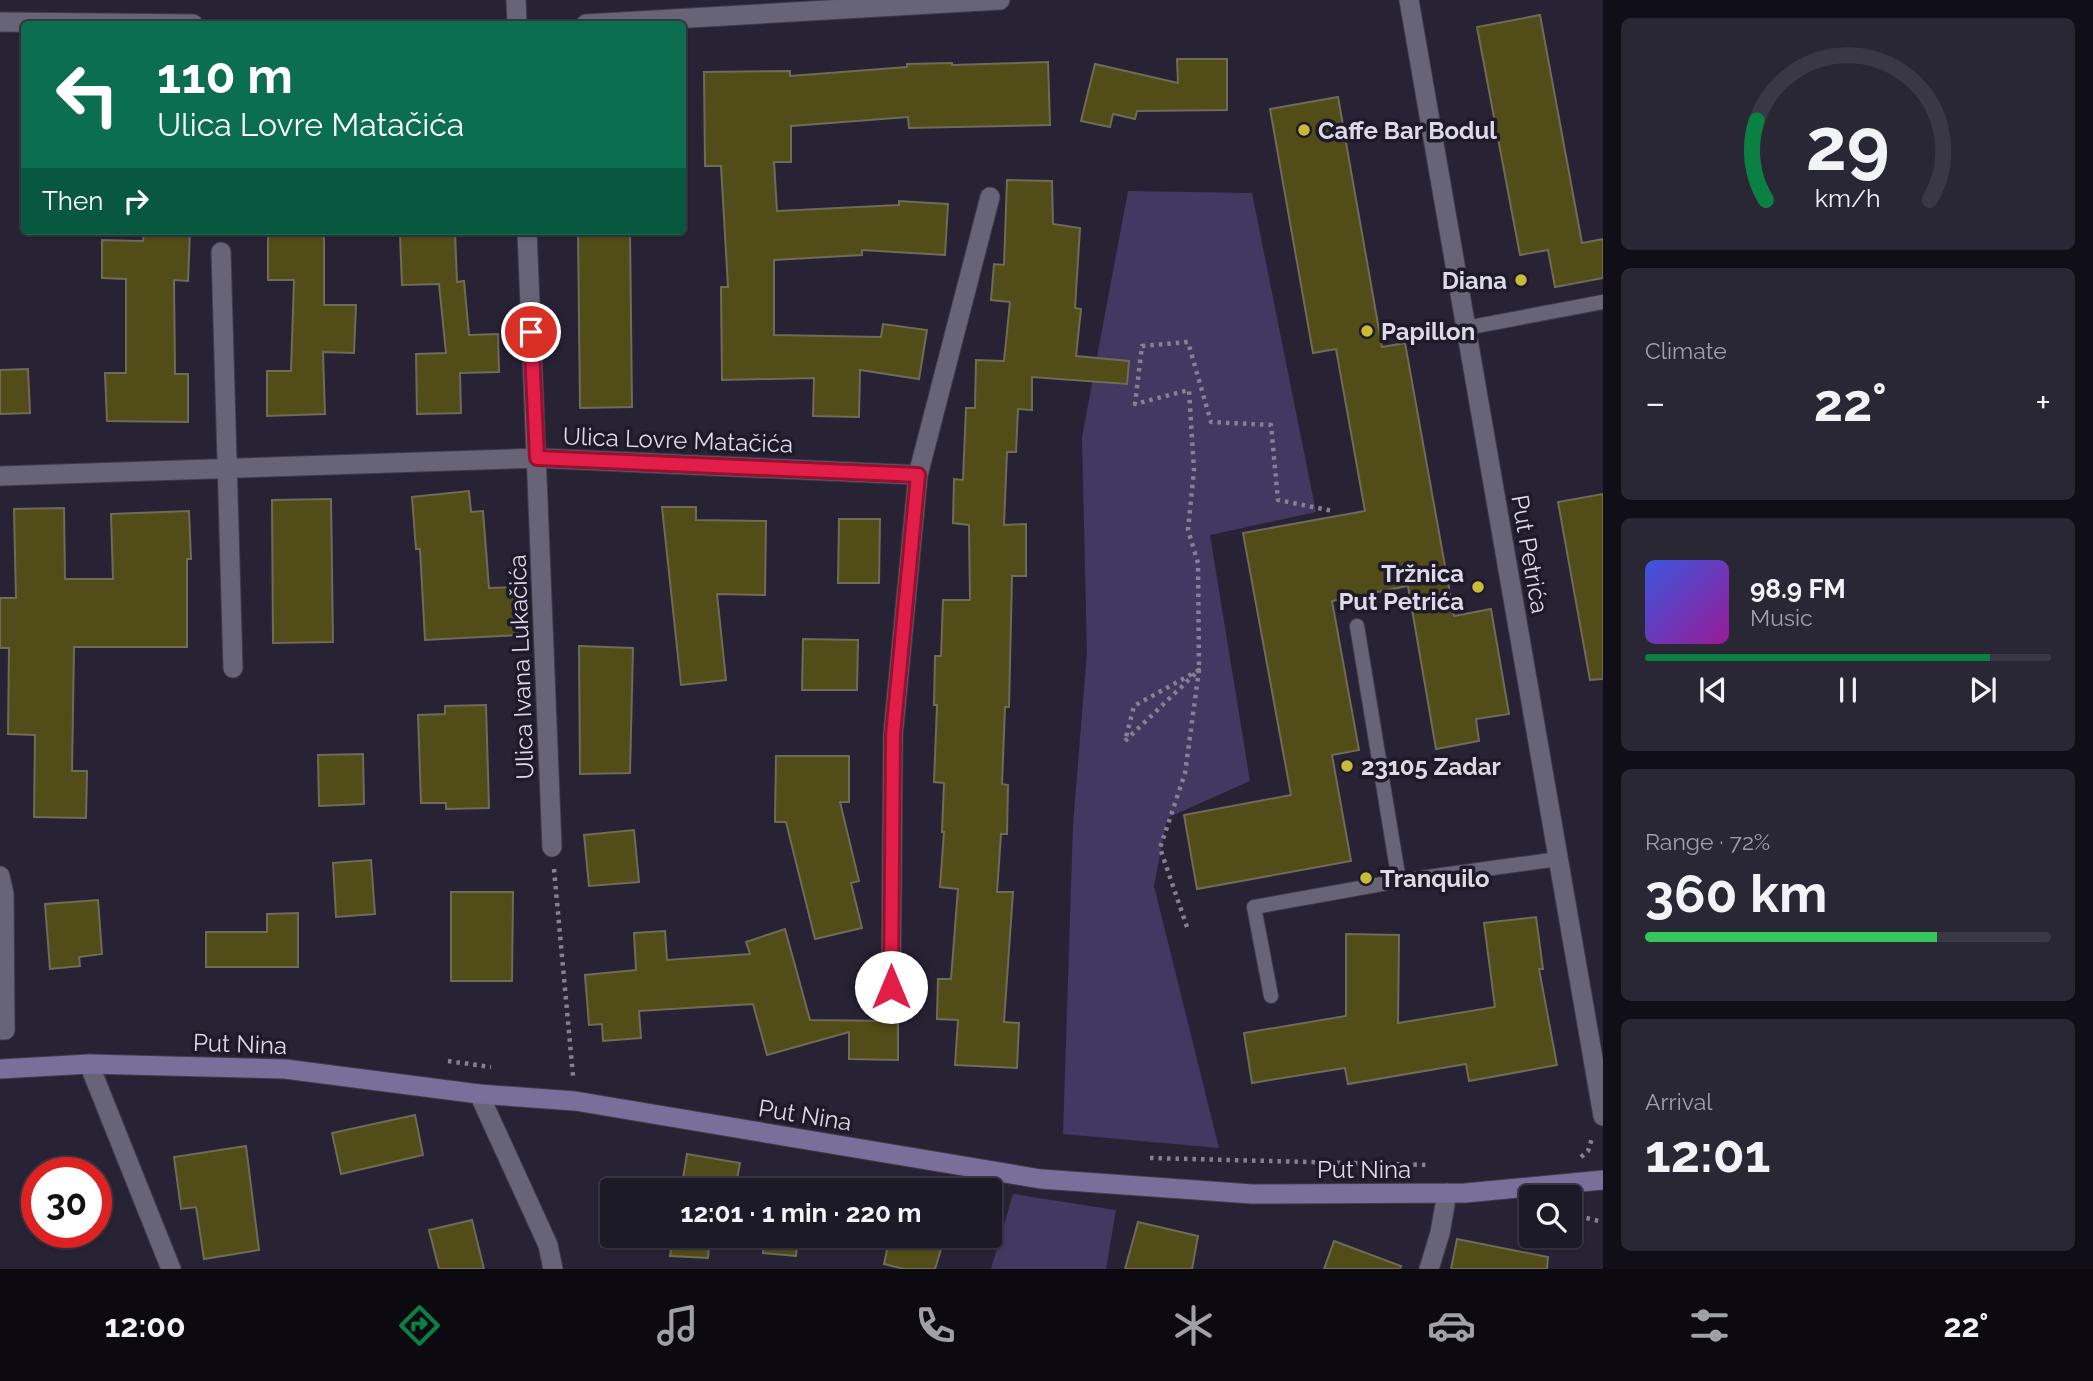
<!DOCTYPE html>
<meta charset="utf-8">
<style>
:root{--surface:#1d1a28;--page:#2a2734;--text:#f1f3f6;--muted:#a0a1a8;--line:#3b3845;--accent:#0b8043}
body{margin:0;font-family:Raleway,sans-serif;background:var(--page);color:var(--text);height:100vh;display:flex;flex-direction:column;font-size:26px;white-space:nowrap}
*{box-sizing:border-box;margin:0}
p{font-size:23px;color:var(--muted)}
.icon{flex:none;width:38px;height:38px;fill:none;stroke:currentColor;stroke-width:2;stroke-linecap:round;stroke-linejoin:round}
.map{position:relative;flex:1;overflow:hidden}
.details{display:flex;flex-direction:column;gap:18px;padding:18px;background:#100e16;width:490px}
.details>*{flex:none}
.guide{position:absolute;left:21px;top:21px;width:665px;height:214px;border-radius:7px;box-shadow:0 2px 5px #0004,0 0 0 2px var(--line);background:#0b6e4f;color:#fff;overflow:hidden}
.buttons{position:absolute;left:1519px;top:1185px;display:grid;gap:14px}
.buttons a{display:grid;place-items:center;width:63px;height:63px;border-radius:7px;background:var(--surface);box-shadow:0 2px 5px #0004,0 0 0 2px var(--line);font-size:35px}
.speed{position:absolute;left:21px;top:1157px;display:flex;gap:14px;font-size:35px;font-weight:700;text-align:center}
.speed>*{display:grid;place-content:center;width:91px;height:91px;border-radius:50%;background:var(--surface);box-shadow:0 2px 5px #0004,0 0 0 2px var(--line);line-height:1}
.speed .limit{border:10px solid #d22;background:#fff;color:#111}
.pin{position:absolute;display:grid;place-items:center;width:60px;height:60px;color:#fff;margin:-30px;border:4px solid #fff;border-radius:50%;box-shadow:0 2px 7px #0007}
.me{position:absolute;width:77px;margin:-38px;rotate:0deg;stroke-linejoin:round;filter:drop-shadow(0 0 5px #0008)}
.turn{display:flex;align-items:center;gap:24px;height:147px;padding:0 21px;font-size:32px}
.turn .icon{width:91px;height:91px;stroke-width:2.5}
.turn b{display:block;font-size:49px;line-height:60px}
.then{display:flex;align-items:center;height:66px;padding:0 21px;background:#0003;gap:14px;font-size:26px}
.big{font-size:52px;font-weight:700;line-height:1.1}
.details .tile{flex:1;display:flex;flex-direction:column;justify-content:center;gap:10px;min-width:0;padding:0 24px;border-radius:10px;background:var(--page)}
.details .dial{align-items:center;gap:0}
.dial svg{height:182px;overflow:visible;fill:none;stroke:var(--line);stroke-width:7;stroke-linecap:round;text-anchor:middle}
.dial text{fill:var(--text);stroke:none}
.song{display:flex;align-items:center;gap:21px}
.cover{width:84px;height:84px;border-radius:10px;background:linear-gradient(135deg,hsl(230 70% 55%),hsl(300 70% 35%))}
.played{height:7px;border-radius:4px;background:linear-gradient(90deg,var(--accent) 85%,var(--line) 85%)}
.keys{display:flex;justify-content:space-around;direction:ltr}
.heat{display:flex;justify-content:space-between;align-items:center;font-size:38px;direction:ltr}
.charge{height:10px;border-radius:5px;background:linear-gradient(90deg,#34c759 72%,var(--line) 0)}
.trip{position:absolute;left:600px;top:1178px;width:402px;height:70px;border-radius:7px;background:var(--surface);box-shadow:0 2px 5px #0004,0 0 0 2px var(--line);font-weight:700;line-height:70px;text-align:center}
.dock{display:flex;height:112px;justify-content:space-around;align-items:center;background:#0c0a10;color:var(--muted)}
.dock .icon{width:49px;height:49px}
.dock .current{color:var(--accent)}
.dock b{font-size:32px;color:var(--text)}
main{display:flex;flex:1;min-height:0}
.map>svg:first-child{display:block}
.green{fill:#423861}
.building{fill:#524c18;stroke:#6e6b56;stroke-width:2}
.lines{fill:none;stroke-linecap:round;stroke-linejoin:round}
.service-casing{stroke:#413d4c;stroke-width:16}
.minor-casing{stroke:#413d4c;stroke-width:21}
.secondary-casing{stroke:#413d4c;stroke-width:21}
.path{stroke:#848190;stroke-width:4.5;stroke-dasharray:3.5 5;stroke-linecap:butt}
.service{stroke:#686478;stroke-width:14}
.minor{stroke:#686478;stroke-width:19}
.secondary{stroke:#7a6f9b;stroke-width:19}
.route-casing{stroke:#92132f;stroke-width:18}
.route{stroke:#e11d48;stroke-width:12}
.poi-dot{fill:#caba3a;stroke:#1e1a2a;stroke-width:2.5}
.labels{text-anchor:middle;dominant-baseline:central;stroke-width:7;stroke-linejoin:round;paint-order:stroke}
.poi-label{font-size:24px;font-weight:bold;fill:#dcdae6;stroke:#1e1a2a;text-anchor:start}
.street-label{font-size:24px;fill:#dcdae6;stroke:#1e1a2a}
</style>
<main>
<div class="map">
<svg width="1603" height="1269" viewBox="0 0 1603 1269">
<rect width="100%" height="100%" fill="#272335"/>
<path class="green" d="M1128,191l124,2 64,319 -106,23 40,246 -83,37 -13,68 65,262 -156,-14 10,-309 14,-173 -5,-215z
M1013,1194l103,16 -10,59h-115z"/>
<path class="building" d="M1540,15l42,228 21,-4v39l-48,9 -7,-37 -28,5 -43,-228z
M1177,59h50v51l-90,1 -2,8 -22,-5 -3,13 -29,-6 14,-57 83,19z
M1048,62l2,63 -141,3 -1,-11 -117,9v36h-17l3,49 122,-6v-4l49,3 -3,51 -83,-5v5l-88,5v75l107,2 2,-13 44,6 -8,49 -59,-9 -1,47 -46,-1 1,-38 -92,2 -1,-93h7l-7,-121h-16l-1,-94 86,-1v5l117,-9v-3l45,-1v2z
M1338,97l44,250 23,-4 49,273 37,-7 18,105 -33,5 3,22 -43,8 -28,-163 -76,15 27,149 -27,5 19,106 -154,28 -13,-74 107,-20 -48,-262 122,-22 -29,-162 -23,4 -43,-244z
M1007,180l45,1 1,43 27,4 -5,80 6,1 -5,47 53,5 -2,23 -95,-7v33l-14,-1 -2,43h-9l-3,73 22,-1v52h-14l-3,131h-4l-3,77 6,1 -1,49h-6l-4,58h16l-9,130 15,1 -2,45 -62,-3 3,-45 -21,-1 1,-40h13l7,-90 -18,-2 4,-55h-2l2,-49 -10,-1 3,-77h-3l1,-49h6l2,-56h27l-1,-75 -16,-2 1,-44 9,1 3,-72h9l1,-48 28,1 6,-59 -19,-2 3,-36 10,1z
M144,231h46l-2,50 -14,-1 1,94h13v48l-81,-1 -2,-48h21v-94l-24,-1v-38l41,1z
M578,231h52l2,176 -52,1z
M455,232l2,50 7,-1 5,54 29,-1 1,38 -39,1 1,40 -44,1 -1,-60 30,-1 -7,-69 -37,1 -2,-50z
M268,233h56v72h32l-2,48 -31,-1 2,62 -58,2v-45h24l3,-91h-26z
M28,369l2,44 -30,1v-44z
M469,491l2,21 12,-1 6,77 26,-1 3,48 -93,5 -5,-91h-4l-4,-52z
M1603,494v185l-13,1 -32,-178z
M331,499l2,143 -60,1 -1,-143z
M662,507h34v13l70,1 -1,74 -48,-1 9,86 -45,5z
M64,508l1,71h48l-2,-65 78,-3 2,48h-4v88h-113l-2,124h15l-1,47 -52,-1 1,-82 -27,-1 1,-86h-9v-50h16l-2,-89z
M839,519h41l-1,64h-41z
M803,639l55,1 -1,50h-55z
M579,646l54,2 -3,125 -50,1z
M486,705l3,103 -43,1v-6h-25l-3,-88 27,-1v-8z
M363,754l1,50 -45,2 -1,-51z
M776,756h73v46h-9l19,79 -8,2 11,45 -47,11 -29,-117h-11z
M634,830l5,52 -50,4 -5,-51z
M371,860l4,54 -39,3 -3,-54z
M451,892h62l-1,89h-61z
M98,900l4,54 -23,3 1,9 -30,3 -5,-65z
M298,913v54h-92v-35h61v-18z
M1536,917l7,52h-4l18,96 -88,16 -3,-17 -118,20 -3,-16 -93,15 -8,-50 102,-17v-82l53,1 -1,88 97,-16 -11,-84z
M785,929l25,91 88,1v39l-49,-1v-27l-82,23 -14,-51 -114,7 2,27 -38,3 -1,-17 -13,1 -4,-50 51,-5 -2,-37 31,-2 2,29 83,-6 -4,-12z
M415,1115l8,40 -82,19 -9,-41z
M246,1146l13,104 -55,9 -8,-52 -15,2 -7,-52z
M687,1154l53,9 -5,27h-54z
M770,1183l32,4v3h-33z
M472,1220l12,49h-45l-10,-39z
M1138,1222l60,14 -6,33h-67z
M673,1236h37l-2,22 -38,-2z
M764,1236h34l-2,20 -33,-3z
M890,1236h55l-10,33h-31l-20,-5z
M1457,1239l91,18 -1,12h-96z
M1334,1241l67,25 -1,3h-76z"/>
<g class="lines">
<defs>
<path id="service" d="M1466,328l137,-26
M1357,626l42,255
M1271,996l-17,-89 145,-26 159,-22"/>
<path id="minor" d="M516,0l1,24
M1409,0l194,1116
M0,22l193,2
M586,24l414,-24
M527,231l25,616
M221,252l12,416
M0,476l537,-18 381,17
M0,876l4,18 1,136h-5
M891,987l2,-252 25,-260 72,-278
M89,1064l82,205
M479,1094l69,151 5,24
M1429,1269l11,-36 7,-40"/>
<path id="secondary" d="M0,1069l89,-5 196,5 194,25 96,7 466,78 211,15 213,-1 138,-13"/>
</defs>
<use href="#service" class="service-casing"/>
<use href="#minor" class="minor-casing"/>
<use href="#secondary" class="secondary-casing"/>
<path class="path" d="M554,869l19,207
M1187,927l-27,-79 25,-75 14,-103 -74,71 9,-35 65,-36 -1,-107 -10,-33 6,-60 -5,-80 -54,14 7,-58 46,-4 23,80 60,3 7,75 55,11
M448,1061l43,6
M1581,1157l7,-6 4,-13
M1150,1158l279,7
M1570,1214l33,8"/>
<use href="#service" class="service"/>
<use href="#minor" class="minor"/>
<use href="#secondary" class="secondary"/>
</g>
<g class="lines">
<defs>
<path id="route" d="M531,332l6,126 381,17 -25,260 -2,252"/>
</defs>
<use href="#route" class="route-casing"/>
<use href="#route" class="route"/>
</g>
<g class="poi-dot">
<circle cx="1304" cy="130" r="7"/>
<circle cx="1521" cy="280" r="7"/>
<circle cx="1367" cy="331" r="7"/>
<circle cx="1478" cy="587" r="7"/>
<circle cx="1347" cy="766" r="7"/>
<circle cx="1366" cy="878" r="7"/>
</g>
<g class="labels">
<g class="poi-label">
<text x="1318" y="130">Caffe Bar Bodul</text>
<text x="1507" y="280" text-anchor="end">Diana</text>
<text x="1381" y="331">Papillon</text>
<text x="1464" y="573" text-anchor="end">Tržnica<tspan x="1464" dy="28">Put Petrića</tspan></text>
<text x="1361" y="766">23105 Zadar</text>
<text x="1380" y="878">Tranquilo</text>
</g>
<g class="street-label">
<text transform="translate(678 440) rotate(2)">Ulica Lovre Matačića</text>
<text transform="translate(1530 554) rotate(80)">Put Petrića</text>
<text transform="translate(521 667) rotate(-92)">Ulica Ivana Lukačića</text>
<text transform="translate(240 1044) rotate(2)">Put Nina</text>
<text transform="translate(805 1115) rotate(9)">Put Nina</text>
<text x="1364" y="1169">Put Nina</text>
</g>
</g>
</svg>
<div class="buttons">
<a><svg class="icon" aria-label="search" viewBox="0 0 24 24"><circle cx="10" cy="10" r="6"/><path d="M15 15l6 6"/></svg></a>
</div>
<div class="speed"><div class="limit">30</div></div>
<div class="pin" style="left:531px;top:332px;background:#d93025"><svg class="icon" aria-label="arrive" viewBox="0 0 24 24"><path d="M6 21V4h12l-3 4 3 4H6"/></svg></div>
<svg class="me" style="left:891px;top:987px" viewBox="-20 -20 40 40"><circle r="19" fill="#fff"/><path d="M0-13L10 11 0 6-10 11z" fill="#e11d48"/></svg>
<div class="trip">12:01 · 1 min · 220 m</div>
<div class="guide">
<div class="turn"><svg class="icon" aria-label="left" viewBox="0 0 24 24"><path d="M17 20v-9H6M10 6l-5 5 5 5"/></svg><div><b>110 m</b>Ulica Lovre Matačića</div></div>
<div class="then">Then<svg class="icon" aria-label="right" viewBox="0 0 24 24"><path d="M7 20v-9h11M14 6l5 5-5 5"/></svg></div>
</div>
</div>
<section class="details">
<div class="tile dial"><svg viewBox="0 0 100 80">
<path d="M14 69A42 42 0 1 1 86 69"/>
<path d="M14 69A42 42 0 0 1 10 34" stroke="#0b8043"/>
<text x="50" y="56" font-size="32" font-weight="700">29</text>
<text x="50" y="72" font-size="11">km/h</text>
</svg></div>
<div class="tile"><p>Climate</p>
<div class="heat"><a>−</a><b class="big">22°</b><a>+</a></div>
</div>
<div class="tile">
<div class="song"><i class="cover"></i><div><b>98.9 FM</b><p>Music</p></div></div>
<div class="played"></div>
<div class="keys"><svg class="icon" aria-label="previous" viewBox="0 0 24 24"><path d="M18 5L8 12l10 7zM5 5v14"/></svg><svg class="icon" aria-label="pause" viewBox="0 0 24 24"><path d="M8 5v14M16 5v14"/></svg><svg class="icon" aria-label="next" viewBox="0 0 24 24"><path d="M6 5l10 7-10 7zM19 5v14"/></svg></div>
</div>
<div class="tile"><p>Range · 72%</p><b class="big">360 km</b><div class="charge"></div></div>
<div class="tile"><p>Arrival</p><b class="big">12:01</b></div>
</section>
</main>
<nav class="dock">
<b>12:00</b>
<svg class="icon current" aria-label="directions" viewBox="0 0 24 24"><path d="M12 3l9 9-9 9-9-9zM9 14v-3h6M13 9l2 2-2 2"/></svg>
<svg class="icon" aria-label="music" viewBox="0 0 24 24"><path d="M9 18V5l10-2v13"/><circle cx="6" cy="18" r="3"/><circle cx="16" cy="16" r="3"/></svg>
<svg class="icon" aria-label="phone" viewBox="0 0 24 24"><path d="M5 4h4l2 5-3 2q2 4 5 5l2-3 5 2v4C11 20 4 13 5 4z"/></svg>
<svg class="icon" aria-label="climate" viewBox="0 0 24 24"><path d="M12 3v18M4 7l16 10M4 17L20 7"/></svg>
<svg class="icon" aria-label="car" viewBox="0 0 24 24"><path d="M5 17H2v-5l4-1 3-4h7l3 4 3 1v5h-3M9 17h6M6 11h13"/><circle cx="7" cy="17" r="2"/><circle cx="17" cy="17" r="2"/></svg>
<svg class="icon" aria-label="filters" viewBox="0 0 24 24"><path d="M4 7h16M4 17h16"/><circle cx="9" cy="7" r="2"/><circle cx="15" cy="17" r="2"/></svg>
<b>22°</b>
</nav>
